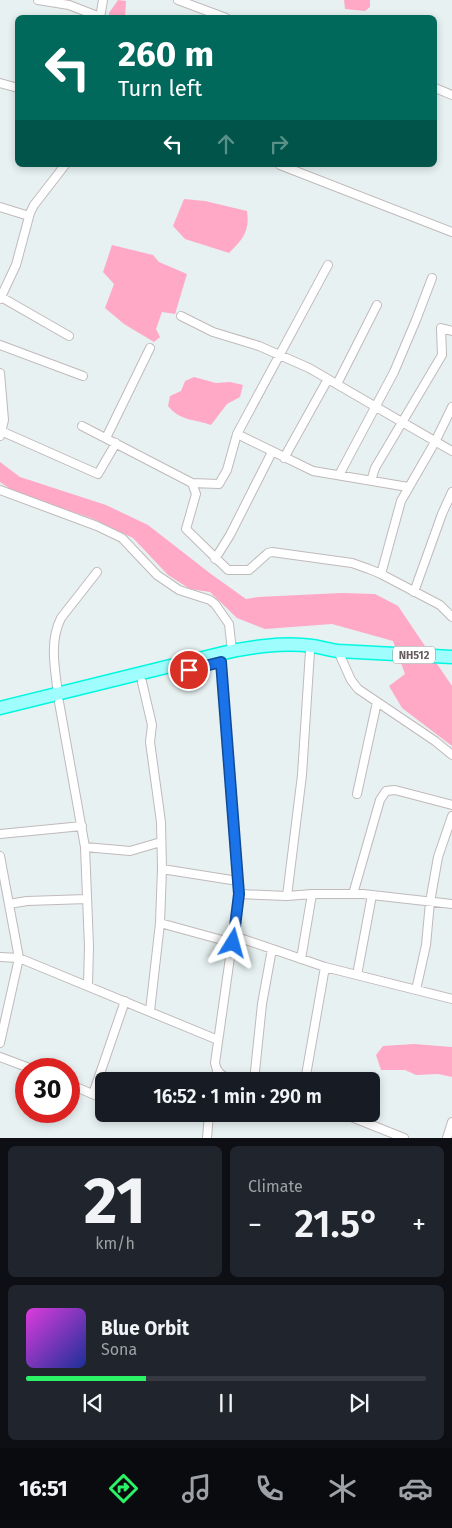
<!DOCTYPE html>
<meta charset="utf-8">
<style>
:root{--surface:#171b24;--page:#20242c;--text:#f1f3f6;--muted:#9ea1a6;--line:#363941;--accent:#2bf266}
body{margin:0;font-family:"Fira Sans",sans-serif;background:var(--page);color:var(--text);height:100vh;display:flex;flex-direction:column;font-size:19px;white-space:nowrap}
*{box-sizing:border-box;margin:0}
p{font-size:16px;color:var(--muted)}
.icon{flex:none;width:28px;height:28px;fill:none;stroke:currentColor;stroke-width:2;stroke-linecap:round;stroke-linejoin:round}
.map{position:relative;height:1138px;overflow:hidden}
.panel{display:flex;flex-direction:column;gap:8px;padding:8px;background:#0d0f14;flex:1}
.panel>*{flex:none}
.banner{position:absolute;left:15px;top:15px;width:422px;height:152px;border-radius:8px;box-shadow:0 2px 8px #0003;background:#00695c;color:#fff;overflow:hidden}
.speed{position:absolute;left:15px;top:1058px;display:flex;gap:10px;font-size:25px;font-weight:700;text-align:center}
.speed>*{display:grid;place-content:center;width:65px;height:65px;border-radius:50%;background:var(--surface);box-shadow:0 2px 8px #0003;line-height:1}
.speed .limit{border:8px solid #d22;background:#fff;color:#111}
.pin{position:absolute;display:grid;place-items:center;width:42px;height:42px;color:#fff;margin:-21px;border:2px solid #fff;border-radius:50%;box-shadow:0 1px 5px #0007}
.me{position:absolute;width:55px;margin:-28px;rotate:8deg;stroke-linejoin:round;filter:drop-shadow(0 0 4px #0008)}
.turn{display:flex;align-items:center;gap:18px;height:105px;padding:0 20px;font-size:22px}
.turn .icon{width:65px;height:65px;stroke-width:2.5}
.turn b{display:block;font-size:35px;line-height:42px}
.lanes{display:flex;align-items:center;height:48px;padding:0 20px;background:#0003;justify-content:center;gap:25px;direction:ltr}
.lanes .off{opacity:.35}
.big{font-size:38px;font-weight:600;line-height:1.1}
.panel .card{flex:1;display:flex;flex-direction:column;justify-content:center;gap:8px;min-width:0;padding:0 18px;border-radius:8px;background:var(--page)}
.panel .dial{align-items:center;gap:0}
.dial b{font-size:65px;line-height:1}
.song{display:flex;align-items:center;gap:15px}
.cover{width:60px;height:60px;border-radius:8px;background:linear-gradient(135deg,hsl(300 70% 55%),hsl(230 70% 35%))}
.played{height:5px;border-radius:2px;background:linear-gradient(90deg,var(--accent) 30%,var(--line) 30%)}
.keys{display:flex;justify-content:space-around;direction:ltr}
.heat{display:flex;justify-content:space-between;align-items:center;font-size:28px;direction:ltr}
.panel .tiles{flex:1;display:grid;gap:8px;grid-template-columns:1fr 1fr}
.card:last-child{grid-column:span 2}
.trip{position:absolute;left:95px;top:1072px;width:285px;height:50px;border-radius:8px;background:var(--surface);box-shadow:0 2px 8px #0003;font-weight:600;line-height:50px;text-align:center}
.tab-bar{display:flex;height:80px;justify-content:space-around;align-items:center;background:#090b0e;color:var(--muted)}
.tab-bar .icon{width:35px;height:35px}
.tab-bar .selected{color:var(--accent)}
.tab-bar b{font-size:22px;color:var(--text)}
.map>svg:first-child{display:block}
.water{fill:#ffa9c7}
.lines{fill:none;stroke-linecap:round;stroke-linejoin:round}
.minor-casing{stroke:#c1b9ba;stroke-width:10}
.trunk-casing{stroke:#00f8e0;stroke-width:15}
.minor{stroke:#fff;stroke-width:8}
.trunk{stroke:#9ffdfd;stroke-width:12}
.route-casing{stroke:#114b97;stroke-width:12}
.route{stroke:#1a73e8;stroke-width:9}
.labels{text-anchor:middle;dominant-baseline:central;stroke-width:4.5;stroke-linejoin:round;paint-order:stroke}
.shield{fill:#fff;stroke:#958e90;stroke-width:1}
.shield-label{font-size:11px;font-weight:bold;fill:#685e60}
</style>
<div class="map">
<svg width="452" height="1138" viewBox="0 0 452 1138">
<rect width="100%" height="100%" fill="#e7f1f1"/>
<path class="water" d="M118,0l8,1 -1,16h-16v-4z
M344,0h26v7l-5,4 -20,-2z
M184,199l21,2 42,10c3,20 -4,28 -18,42l-44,-14 -12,-13z
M112,245l41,10 6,7 28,12 -12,40 -13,-2 -6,17 4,8 -6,5 -30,-18 -19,-16 9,-24 -11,-12z
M194,377l22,6 14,-1 13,3 -3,12 -13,7 -16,21c-17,-6 -31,-4 -43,-19l2,-10 11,-5 4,-10z
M0,462l20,15 86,28 42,20 63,49 35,25 12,-2 83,-4 34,1 23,12 54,80v60l-50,-38 -13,-22 16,-12 -12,-33 -61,-17 -67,5 -28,-11 -27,-26 -20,-3 -22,-14 -35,-37 -42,-20 -75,-25 -16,-11z
M414,1044l38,3v30l-14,-3 -22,1 -11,-5h-24l-5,-15 7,-9z"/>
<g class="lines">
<defs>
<path id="minor" d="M38,0l31,5 31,12
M178,0l48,18
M100,18l3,-18
M0,83l18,5
M435,88l17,7
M280,165l172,67
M0,207l29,9
M1,297l68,39
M0,299l16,-34 14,-52 4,-8 31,-40
M181,316l32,16 46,14 50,22 143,83
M0,345l83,31
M0,373l4,47 -4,16
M337,384l40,-79
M82,426l110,57 4,11 -10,35 42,41h21l19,-17 4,-1 80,11 17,6 12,5 59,31 12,12
M1,431l97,43 18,-31
M237,434l76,37 95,16
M106,438l44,-90
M284,458l44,-79
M339,475l55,-103 22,-52 16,-42
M371,481l4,-13 67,-113 -1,-27 11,3
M192,483l27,1 8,-14 10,-36 91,-169
M0,490l97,36 25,12 35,37 22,15 31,10 5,4 14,20 3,27
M215,559l15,-24 42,-83
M381,574l20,-73 34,-59 17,-35
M414,592l28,-78 10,-22
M338,651l13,29 7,9 77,52 17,14
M221,661l18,233 -24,169c3,16 15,15 29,18
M142,682l10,43 -2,17 11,80 1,47 -2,54 -10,88
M58,694c-3,-26 -9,-52 3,-76l36,-46
M59,702l26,145 4,99 -1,39
M357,794l20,-92
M0,834l82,-8
M85,847l45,4 31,-9
M0,856l19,102 -19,85
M162,869l76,12
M239,894l48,2 25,-2h51l89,10
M353,894l27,-94 6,-9 9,-1 57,15
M287,896l15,-121 8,-124
M9,904l18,-3 60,-2
M160,923l73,20
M234,936l91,31 127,32
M0,957l19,1 199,82
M301,959l11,-65
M357,975l15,-80
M416,990l10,-45 4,-43 8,-45 14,-41
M0,1057l32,12
M215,1081l2,-10
M254,1081l8,-77 10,-55
M305,1081l20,-114
M69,1084l35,15
M93,1094l32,-93
M344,1114l60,24
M207,1138l2,-24
M447,1138l5,-16"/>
<path id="trunk" d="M0,708l219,-54c27,-7 66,-12 93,-8 9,1 17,4 26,5l114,6"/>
</defs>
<use href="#minor" class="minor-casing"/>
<use href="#trunk" class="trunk-casing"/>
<use href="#minor" class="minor"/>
<use href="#trunk" class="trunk"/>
</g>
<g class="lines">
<defs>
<path id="route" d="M189,670l32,-8 18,232 -6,49"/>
</defs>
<use href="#route" class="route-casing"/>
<use href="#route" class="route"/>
</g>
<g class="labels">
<rect class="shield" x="393" y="646.5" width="42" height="17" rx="4"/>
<g class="shield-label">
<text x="414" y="655">NH512</text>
</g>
</g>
</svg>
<div class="speed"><div class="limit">30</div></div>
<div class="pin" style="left:189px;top:670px;background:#d93025"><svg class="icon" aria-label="arrive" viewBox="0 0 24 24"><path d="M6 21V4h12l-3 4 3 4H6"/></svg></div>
<svg class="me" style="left:233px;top:943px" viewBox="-20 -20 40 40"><path d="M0-17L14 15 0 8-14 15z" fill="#1a73e8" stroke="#fff" stroke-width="4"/></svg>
<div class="trip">16:52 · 1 min · 290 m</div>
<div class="banner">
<div class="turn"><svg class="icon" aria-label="left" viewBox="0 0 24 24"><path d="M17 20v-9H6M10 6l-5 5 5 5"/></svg><div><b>260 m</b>Turn left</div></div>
<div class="lanes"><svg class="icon" aria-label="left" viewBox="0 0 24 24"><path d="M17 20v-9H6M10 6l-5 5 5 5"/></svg><svg class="icon off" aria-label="ahead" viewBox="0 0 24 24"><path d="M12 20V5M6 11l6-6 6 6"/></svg><svg class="icon off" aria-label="right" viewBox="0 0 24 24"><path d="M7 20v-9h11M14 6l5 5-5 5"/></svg></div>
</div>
</div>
<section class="panel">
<div class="tiles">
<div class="card dial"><b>21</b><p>km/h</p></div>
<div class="card"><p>Climate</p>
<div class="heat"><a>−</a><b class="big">21.5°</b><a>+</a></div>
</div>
<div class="card">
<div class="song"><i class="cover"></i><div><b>Blue Orbit</b><p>Sona</p></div></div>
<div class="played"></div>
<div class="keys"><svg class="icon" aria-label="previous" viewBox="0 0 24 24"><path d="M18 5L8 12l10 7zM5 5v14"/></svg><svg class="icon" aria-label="pause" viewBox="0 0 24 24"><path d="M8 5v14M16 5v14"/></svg><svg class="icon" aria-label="next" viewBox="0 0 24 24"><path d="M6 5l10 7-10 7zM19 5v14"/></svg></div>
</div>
</div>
</section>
<nav class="tab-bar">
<b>16:51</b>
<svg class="icon selected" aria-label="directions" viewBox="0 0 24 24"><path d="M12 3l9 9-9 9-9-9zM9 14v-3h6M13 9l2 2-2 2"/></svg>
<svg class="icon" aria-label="music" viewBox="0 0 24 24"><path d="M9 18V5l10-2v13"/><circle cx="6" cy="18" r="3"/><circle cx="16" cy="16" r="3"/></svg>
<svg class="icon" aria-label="phone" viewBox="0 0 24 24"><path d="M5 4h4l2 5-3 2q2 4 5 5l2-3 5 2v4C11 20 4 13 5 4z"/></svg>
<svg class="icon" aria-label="climate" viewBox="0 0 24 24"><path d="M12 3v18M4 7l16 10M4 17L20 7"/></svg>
<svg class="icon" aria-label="car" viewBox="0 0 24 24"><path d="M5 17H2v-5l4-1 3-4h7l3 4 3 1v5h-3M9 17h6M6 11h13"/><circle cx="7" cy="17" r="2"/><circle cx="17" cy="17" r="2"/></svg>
</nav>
